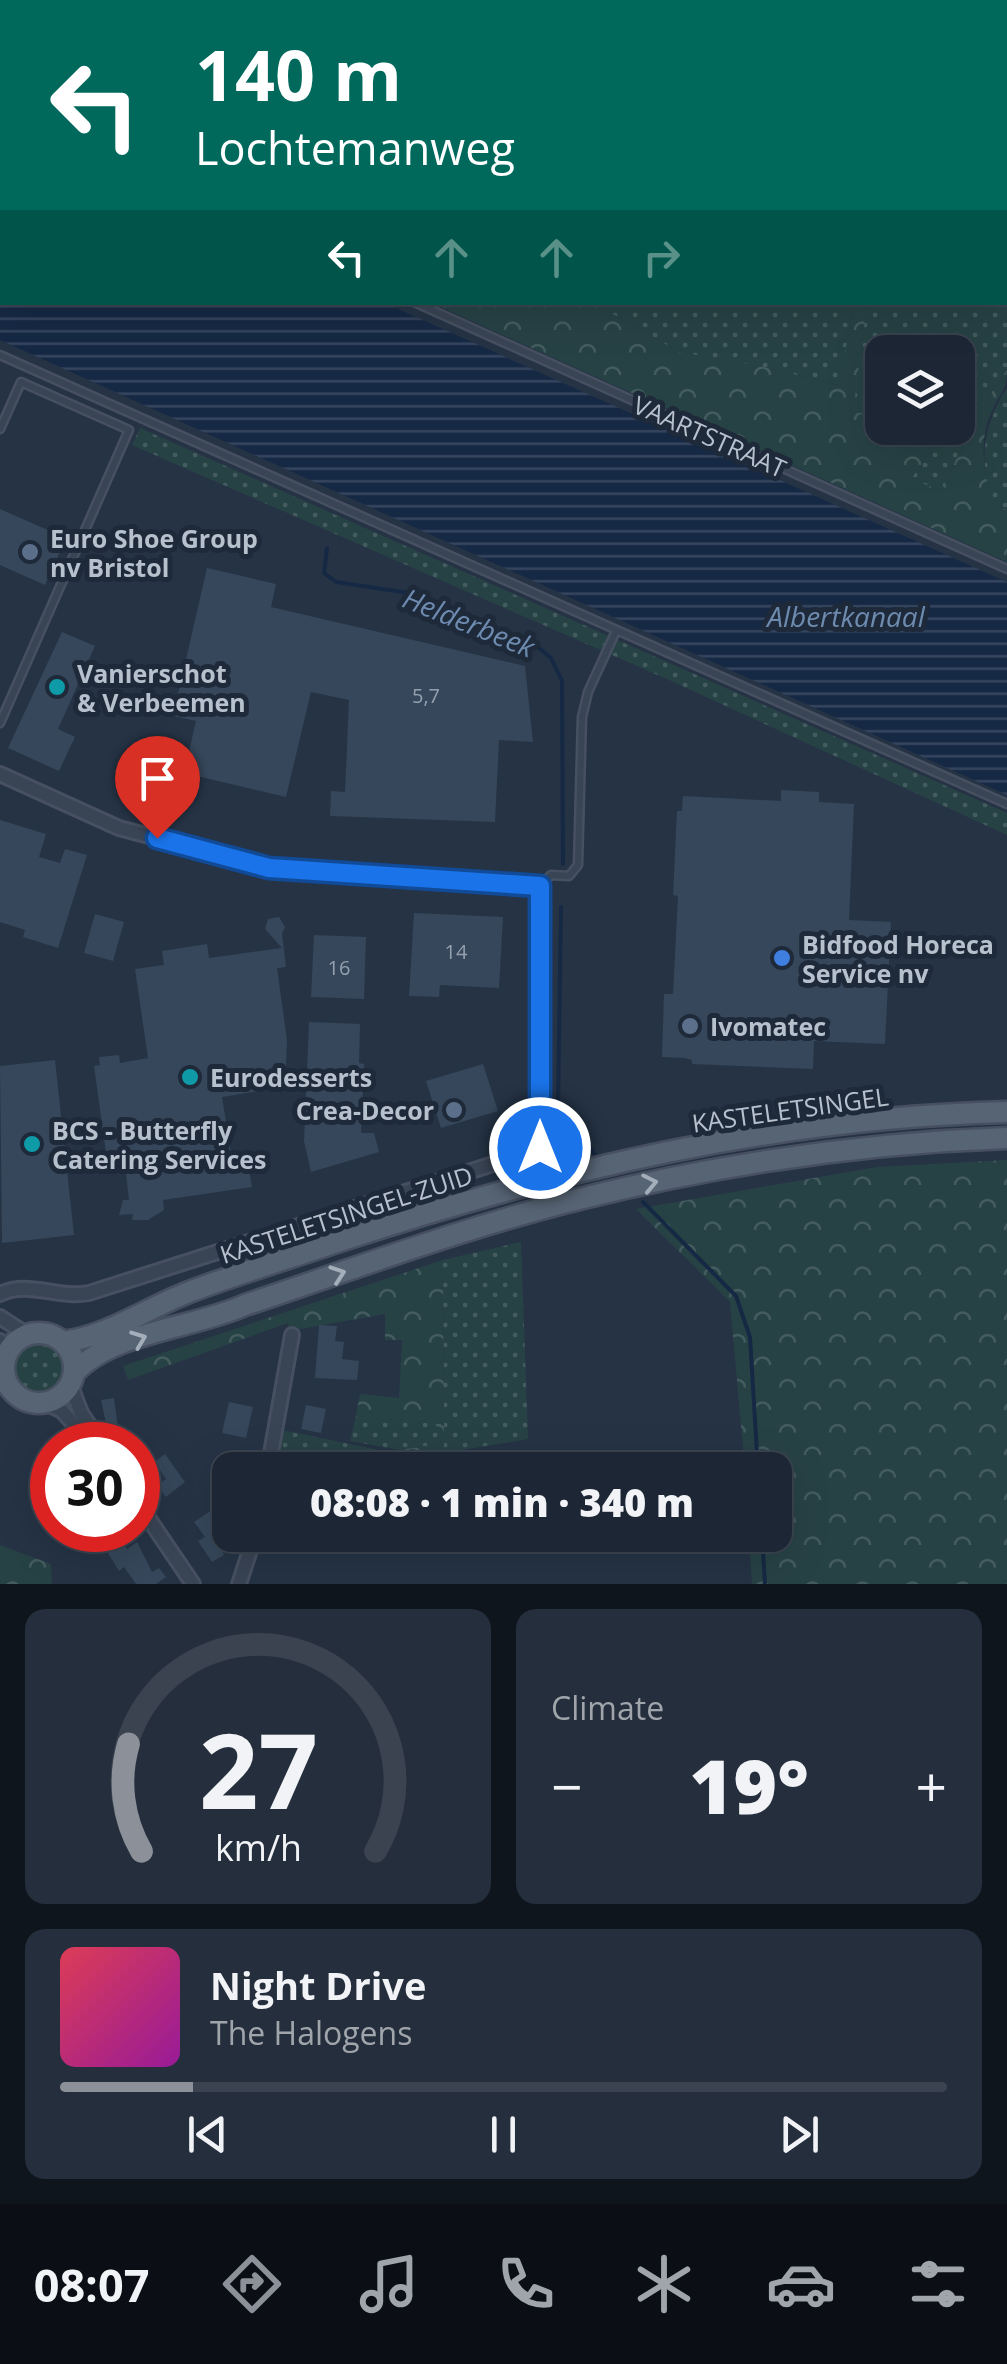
<!DOCTYPE html>
<meta charset="utf-8">
<style>
:root{--surface:#1c2634;--page:#252e3c;--text:#f1f3f6;--muted:#a0a5ac;--line:#3a434f;--accent:#8c9099}
body{margin:0;font-family:"Open Sans",sans-serif;background:var(--page);color:var(--text);height:100vh;display:flex;flex-direction:column;font-size:38px;white-space:nowrap}
*{box-sizing:border-box;margin:0}
p{font-size:32px;color:var(--muted)}
.icon{flex:none;width:55px;height:55px;fill:none;stroke:currentColor;stroke-width:2;stroke-linecap:round;stroke-linejoin:round}
.map{position:relative;height:1584px;overflow:hidden}
.details{display:flex;flex-direction:column;gap:25px;padding:25px;background:#0f151d;flex:1}
.details>*{flex:none}
.hud{position:absolute;left:0px;top:0px;width:1008px;height:305px;box-shadow:0 10px 40px #0002,0 0 0 2px var(--line);background:#00695c;color:#fff;overflow:hidden}
.buttons{position:absolute;left:865px;top:335px;display:grid;gap:20px}
.buttons a{display:grid;place-items:center;width:110px;height:110px;border-radius:20px;background:var(--surface);box-shadow:0 10px 40px #0002,0 0 0 2px var(--line);font-size:50px}
.speed{position:absolute;left:30px;top:1422px;display:flex;gap:20px;font-size:50px;font-weight:700;text-align:center}
.speed>*{display:grid;place-content:center;width:130px;height:130px;border-radius:50%;background:var(--surface);box-shadow:0 10px 40px #0002,0 0 0 2px var(--line);line-height:1}
.speed .limit{border:15px solid #d22;background:#fff;color:#111}
.pin{position:absolute;display:grid;place-items:center;width:85px;height:85px;color:#fff;margin:-102px -42px;border-radius:50% 50% 50% 0;rotate:-45deg;box-shadow:0 0 10px #0007}
.pin .icon{rotate:45deg}
.me{position:absolute;width:110px;margin:-55px;rotate:0deg;stroke-linejoin:round;filter:drop-shadow(0 0 8px #0008)}
.turn{display:flex;align-items:center;gap:35px;height:210px;padding:0 30px;font-size:45px}
.turn .icon{width:130px;height:130px;stroke-width:2.5}
.turn b{display:block;font-size:70px;line-height:85px}
.lanes{display:flex;align-items:center;height:95px;padding:0 30px;background:#0003;justify-content:center;gap:50px;direction:ltr}
.lanes .off{opacity:.35}
.big{font-size:75px;font-weight:800;line-height:1.1}
.details .tile{flex:1;display:flex;flex-direction:column;justify-content:center;gap:15px;min-width:0;padding:0 35px;border-radius:20px;background:var(--page)}
.details .dial{align-items:center;gap:0}
.dial svg{height:260px;overflow:visible;fill:none;stroke:var(--line);stroke-width:7;stroke-linecap:round;text-anchor:middle}
.dial text{fill:var(--text);stroke:none}
.song{display:flex;align-items:center;gap:30px}
.cover{width:120px;height:120px;border-radius:15px;background:linear-gradient(135deg,hsl(350 70% 55%),hsl(300 70% 35%))}
.played{height:10px;border-radius:5px;background:linear-gradient(90deg,var(--accent) 15%,var(--line) 15%)}
.keys{display:flex;justify-content:space-around;direction:ltr}
.heat{display:flex;justify-content:space-between;align-items:center;font-size:55px;direction:ltr}
.details .tiles{flex:1;display:grid;gap:25px;grid-template-columns:1fr 1fr}
.tile:last-child{grid-column:span 2}
.trip{position:absolute;left:212px;top:1452px;width:580px;height:100px;border-radius:20px;background:var(--surface);box-shadow:0 10px 40px #0002,0 0 0 2px var(--line);font-weight:800;line-height:100px;text-align:center}
.tab-bar{display:flex;height:160px;justify-content:space-around;align-items:center;background:#0b0f15;color:var(--muted)}
.tab-bar .icon{width:70px;height:70px}
.tab-bar .active{color:var(--accent)}
.tab-bar b{font-size:45px;color:var(--text)}
.map>svg:first-child{display:block}
.grass{fill:url(#grass-dots)}
.forest{fill:url(#forest-crowns)}
.water{fill:url(#water-rules)}
.lines{fill:none;stroke-linecap:round;stroke-linejoin:round}
.stream{stroke:#162944;stroke-width:4}
.building{fill:#36475b}
.lane-casing{stroke:#465060;stroke-width:11}
.street-casing{stroke:#465060;stroke-width:18}
.primary-casing{stroke:#465060;stroke-width:25}
.lane{stroke:#394454;stroke-width:6}
.street{stroke:#394454;stroke-width:12}
.primary{stroke:#576474;stroke-width:20}
.oneway{stroke:#a4aebb}
.route-casing{stroke:#114b97;stroke-width:25}
.route{stroke:#1a73e8;stroke-width:18}
.service-dot{fill:#5c6f8a;stroke:#1e2939;stroke-width:4}
.culture-dot{fill:#0f9aa8;stroke:#1e2939;stroke-width:4}
.shop-dot{fill:#3f7fe0;stroke:#1e2939;stroke-width:4}
.labels{text-anchor:middle;dominant-baseline:central;stroke-width:10;stroke-linejoin:round;paint-order:stroke}
.number-label{font-size:20px;fill:#95a0af}
.street-label{font-size:25px;fill:#b7c0cd;stroke:#1e2939}
.poi-label{font-size:25px;font-weight:bold;fill:#b7c0cd;stroke:#1e2939;text-anchor:start}
.water-label{font-size:28px;font-style:italic;fill:#6d8aaf;stroke:#1e2939}
</style>
<div class="map">
<svg width="1007" height="1584" viewBox="0 0 1007 1584">
<defs>
<pattern id="grass-dots" width="8" height="8" patternUnits="userSpaceOnUse" patternTransform="scale(2.5)"><rect width="8" height="8" fill="#274245"/><path d="M2 2h.1M6 6h.1" fill="none" stroke="#445c5f" stroke-width="1.8" stroke-linecap="round"/></pattern>
<pattern id="forest-crowns" width="20" height="18" patternUnits="userSpaceOnUse" patternTransform="scale(2.5)"><rect width="20" height="18" fill="#274245"/><path d="M2 6a3 3 0 1 1 6 0M12 15a3 3 0 1 1 6 0" fill="none" stroke="#445c5f"/></pattern>
<pattern id="water-rules" width="6" height="5" patternUnits="userSpaceOnUse" patternTransform="scale(2.5)"><rect width="6" height="5" fill="#162944"/><path d="M0 2.5h6" fill="none" stroke="#36465e"/></pattern>
</defs>
<rect width="100%" height="100%" fill="#253345"/>
<path class="grass" d="M248,0h276v2z
M925,0h82v370l-31,45 -34,76 -31,-12 36,-51h11v-76h-76v64l-30,-3 15,-110 138,-1v-300z
M593,303l229,-1 32,1 -14,83 -71,-18 -90,-16z
M1007,388v123l-15,-12c-14,-41 -8,-75 15,-111z
M140,428l867,385v22l-338,-155 -537,-235z
M521,1242l7,197 -84,14 -1,-193z
M14 1367a25 25 0 1 1 50 0a25 25 0 1 1-50 0Z
M356,1416l81,8 2,20 -39,6 -50,-9z
M282,1430l116,24 -7,16h-118z"/>
<path class="forest" d="M524,0h401l1,2h-402z
M432,303h161l86,49 90,16 70,18 15,-82 -32,-1h45l-14,109 29,4v12h65l-36,51 31,12 34,-76 31,-45c0,20 -9,26 -16,43 -12,27 -8,59 1,86l15,12v51z
M1007,1160v424h-255l-3,-49h26v-65h-30l-15,-168 -94,-93 241,-42z
M443,1260l1,193 -47,5 3,-8 39,-6 -3,-20 -80,-8 4,-22 39,4 3,-58h-17v-26l-96,17 -1,-8 -160,57 -5,-14z
M0,1545l51,19 1,20h-52z"/>
<path class="water" d="M0,130l2,172 383,1 622,279v213l-1007,-455z"/>
<g class="lines">
<path class="stream" d="M528,2l1,-2
M327,548l-3,25 12,9 73,11 129,54 13,11 11,23 1,183
M561,907l-3,199 38,50
M643,1202l93,94 14,41 8,133
M762,1535l3,49"/>
</g>
<path class="building" d="M0,509l66,29 -21,47 -45,-20z
M207,568l69,16 -5,23 254,59 8,76 -34,-2 -4,82 -165,-6 1,-25 14,1 4,-92 -38,-8 -25,105 -102,-24 12,-52 -23,-5z
M62,632l33,14 -37,83 17,8 -16,34 -51,-23z
M781,790l38,2v10l35,2 -5,116 42,2 -6,122 -71,-3 -1,28 -121,-5v-4l-7,-2 -23,-1 2,-63h9l5,-98 -5,-1 4,-84h5l1,-15 98,5z
M0,820l46,14 -7,23 21,6 5,-14 22,6 -29,93 -35,-11 2,-7 -25,-8z
M414,913l89,4 -4,71 -59,-3 -1,12 -30,-1z
M95,914l29,8 -11,39 -29,-8z
M279,917l6,10 -3,7 4,33 -9,1 10,72 -2,47 -63,10 11,68 15,-2 4,24 -89,13 1,10 -16,10h-16l1,-6 -14,1 4,-15h6l-4,-35 -17,2 -14,-101 6,-1 -1,-8 20,-2 1,8 28,-5 -13,-89 29,-4 -2,-14 45,-7 2,14 73,-10 -17,-19 3,-10z
M314,935l52,2 -2,62 -53,-2z
M309,1022l51,2 -1,39 5,1 -3,69h13l5,19 -68,20 -7,-31z
M55,1060l19,175 -72,8 -2,-177z
M483,1064l15,47 -57,17 -15,-47z
M319,1325l18,1 -2,15 9,1 -2,17 17,2 -2,19 -42,-2z
M114,1398l5,37 -10,2 -8,-37z
M229,1402l24,5 -7,31 -24,-5z
M306,1405l20,4 -5,24 -20,-4z
M165,1454l20,28 -19,15 -9,-12 9,-6 -12,-17z
M212,1510l6,9 -5,12 11,24 -12,7 -14,-21 7,-4 -11,-15z
M94,1530h19l14,19 10,-7 15,30 7,-4 7,9 -10,7h-20l-12,-17 -5,4z"/>
<g class="lines">
<defs>
<path id="lane" d="M0,116l2,2
M414,302l593,267
M0,355l1007,449
M0,429l21,-47 108,48 -129,293
M541,885l10,-10 18,1 9,-11 4,-148 6,-25 28,-61"/>
<path id="street" d="M241,0v2
M0,774l119,54 150,40 271,18v263l-451,144c-31,6 -61,-13 -89,1
M0,1317l26,17
M0,1341l5,14
M70,1384l11,29 22,32
M46,1403l16,8 31,34
M268,1470l24,-135
M138,1503l55,81
M239,1584l16,-49"/>
<path id="primary" d="M4 1368a35 35 0 1 1 70 0a35 35 0 1 1-70 0Z
M63,1342c46,-6 84,-34 126,-50 50,-19 101,-34 151,-51 215,-71 439,-124 667,-129
M74,1373c37,-41 121,-45 171,-68 111,-37 221,-78 334,-106 140,-35 283,-56 428,-61"/>
</defs>
<use href="#lane" class="lane-casing"/>
<use href="#street" class="street-casing"/>
<use href="#primary" class="primary-casing"/>
<use href="#lane" class="lane"/>
<use href="#street" class="street"/>
<use href="#primary" class="primary"/>
</g>
<defs><path id="oneway-chevron" d="M-2-3.5L2.5 0L-2 3.5" fill="none" stroke-width="1.6" stroke-linecap="round" stroke-linejoin="round" transform="scale(2.5)"/></defs>
<g class="oneway">
<use href="#oneway-chevron" transform="translate(650 1183) rotate(-12)"/>
<use href="#oneway-chevron" transform="translate(338 1274) rotate(-19)"/>
<use href="#oneway-chevron" transform="translate(139 1339) rotate(-21)"/>
</g>
<g class="lines">
<defs>
<path id="route" d="M157,838l112,30 271,18v262"/>
</defs>
<use href="#route" class="route-casing"/>
<use href="#route" class="route"/>
</g>
<g class="service-dot">
<circle cx="30" cy="552" r="10"/>
<circle cx="690" cy="1026" r="10"/>
<circle cx="454" cy="1110" r="10"/>
</g>
<g class="culture-dot">
<circle cx="57" cy="687" r="10"/>
<circle cx="190" cy="1077" r="10"/>
<circle cx="32" cy="1144" r="10"/>
</g>
<circle class="shop-dot" cx="782" cy="958" r="10"/>
<g class="labels">
<g class="number-label">
<text x="426" y="695">5,7</text>
<text x="456" y="951">14</text>
<text x="339" y="967">16</text>
</g>
<g class="street-label">
<text transform="translate(710 436) rotate(24)">VAARTSTRAAT</text>
<text transform="translate(790 1109) rotate(-8)">KASTELETSINGEL</text>
<text transform="translate(346 1214) rotate(-18)">KASTELETSINGEL-ZUID</text>
</g>
<g class="poi-label">
<text x="50" y="538">Euro Shoe Group<tspan x="50" dy="29">nv Bristol</tspan></text>
<text x="77" y="673">Vanierschot<tspan x="77" dy="29">&amp; Verbeemen</tspan></text>
<text x="802" y="944">Bidfood Horeca<tspan x="802" dy="29">Service nv</tspan></text>
<text x="710" y="1026">Ivomatec</text>
<text x="210" y="1077">Eurodesserts</text>
<text x="434" y="1110" text-anchor="end">Crea-Decor</text>
<text x="52" y="1130">BCS - Butterfly<tspan x="52" dy="29">Catering Services</tspan></text>
</g>
<g class="water-label">
<text x="846" y="616">Albertkanaal</text>
<text transform="translate(469 622) rotate(22)">Helderbeek</text>
</g>
</g>
</svg>
<div class="buttons">
<a><svg class="icon" aria-label="layers" viewBox="0 0 24 24"><path d="M12 4l9 5-9 5-9-5zM3 14l9 5 9-5"/></svg></a>
</div>
<div class="speed"><div class="limit">30</div></div>
<div class="pin" style="left:157px;top:838px;background:#d93025"><svg class="icon" aria-label="arrive" viewBox="0 0 24 24"><path d="M6 21V4h12l-3 4 3 4H6"/></svg></div>
<svg class="me" style="left:540px;top:1148px" viewBox="-20 -20 40 40"><circle r="17" fill="#1a73e8" stroke="#fff" stroke-width="3"/><path d="M0-11L8 9 0 5-8 9z" fill="#fff"/></svg>
<div class="trip">08:08 · 1 min · 340 m</div>
<div class="hud">
<div class="turn"><svg class="icon" aria-label="left" viewBox="0 0 24 24"><path d="M17 20v-9H6M10 6l-5 5 5 5"/></svg><div><b>140 m</b>Lochtemanweg</div></div>
<div class="lanes"><svg class="icon" aria-label="left" viewBox="0 0 24 24"><path d="M17 20v-9H6M10 6l-5 5 5 5"/></svg><svg class="icon off" aria-label="ahead" viewBox="0 0 24 24"><path d="M12 20V5M6 11l6-6 6 6"/></svg><svg class="icon off" aria-label="ahead" viewBox="0 0 24 24"><path d="M12 20V5M6 11l6-6 6 6"/></svg><svg class="icon off" aria-label="right" viewBox="0 0 24 24"><path d="M7 20v-9h11M14 6l5 5-5 5"/></svg></div>
</div>
</div>
<section class="details">
<div class="tiles">
<div class="tile dial"><svg viewBox="0 0 100 80">
<path d="M14 69A42 42 0 1 1 86 69"/>
<path d="M14 69A42 42 0 0 1 10 36" stroke="#8c9099"/>
<text x="50" y="56" font-size="32" font-weight="700">27</text>
<text x="50" y="72" font-size="11">km/h</text>
</svg></div>
<div class="tile"><p>Climate</p>
<div class="heat"><a>−</a><b class="big">19°</b><a>+</a></div>
</div>
<div class="tile">
<div class="song"><i class="cover"></i><div><b>Night Drive</b><p>The Halogens</p></div></div>
<div class="played"></div>
<div class="keys"><svg class="icon" aria-label="previous" viewBox="0 0 24 24"><path d="M18 5L8 12l10 7zM5 5v14"/></svg><svg class="icon" aria-label="pause" viewBox="0 0 24 24"><path d="M8 5v14M16 5v14"/></svg><svg class="icon" aria-label="next" viewBox="0 0 24 24"><path d="M6 5l10 7-10 7zM19 5v14"/></svg></div>
</div>
</div>
</section>
<nav class="tab-bar">
<b>08:07</b>
<svg class="icon active" aria-label="directions" viewBox="0 0 24 24"><path d="M12 3l9 9-9 9-9-9zM9 14v-3h6M13 9l2 2-2 2"/></svg>
<svg class="icon" aria-label="music" viewBox="0 0 24 24"><path d="M9 18V5l10-2v13"/><circle cx="6" cy="18" r="3"/><circle cx="16" cy="16" r="3"/></svg>
<svg class="icon" aria-label="phone" viewBox="0 0 24 24"><path d="M5 4h4l2 5-3 2q2 4 5 5l2-3 5 2v4C11 20 4 13 5 4z"/></svg>
<svg class="icon" aria-label="climate" viewBox="0 0 24 24"><path d="M12 3v18M4 7l16 10M4 17L20 7"/></svg>
<svg class="icon" aria-label="car" viewBox="0 0 24 24"><path d="M5 17H2v-5l4-1 3-4h7l3 4 3 1v5h-3M9 17h6M6 11h13"/><circle cx="7" cy="17" r="2"/><circle cx="17" cy="17" r="2"/></svg>
<svg class="icon" aria-label="filters" viewBox="0 0 24 24"><path d="M4 7h16M4 17h16"/><circle cx="9" cy="7" r="2"/><circle cx="15" cy="17" r="2"/></svg>
</nav>
